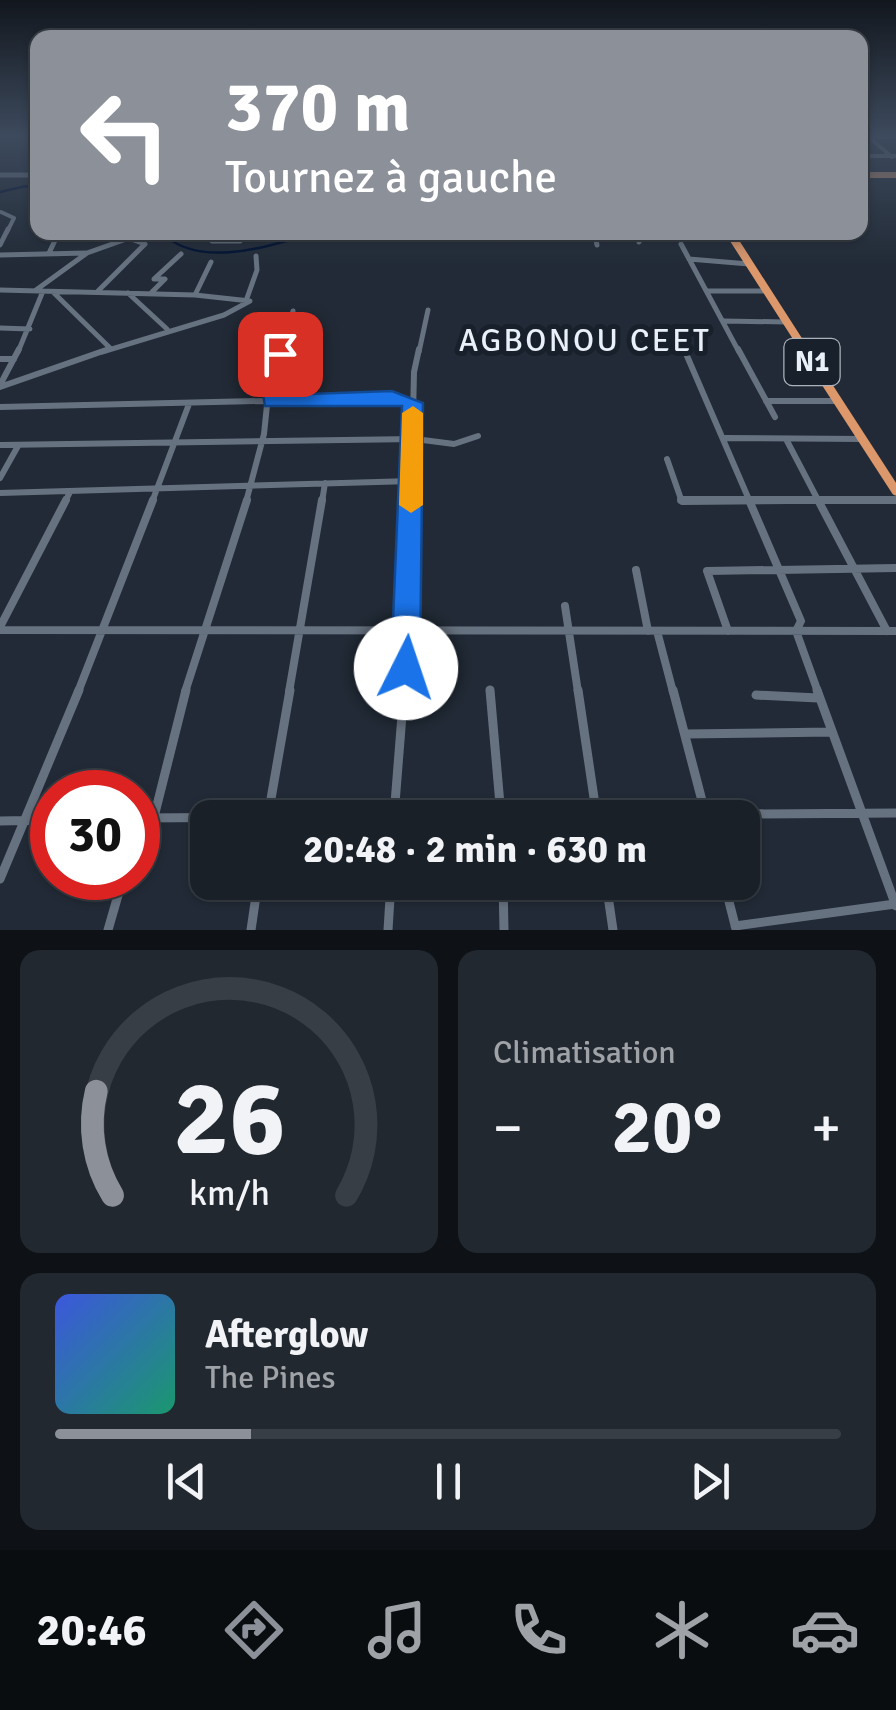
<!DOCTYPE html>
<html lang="fr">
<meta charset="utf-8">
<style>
:root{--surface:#192028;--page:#222830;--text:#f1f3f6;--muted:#9fa3a8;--line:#373e45;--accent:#8c9099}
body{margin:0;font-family:Signika,sans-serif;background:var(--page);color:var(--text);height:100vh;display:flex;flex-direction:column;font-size:38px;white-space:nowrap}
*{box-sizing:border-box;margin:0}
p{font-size:32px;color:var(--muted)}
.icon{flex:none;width:55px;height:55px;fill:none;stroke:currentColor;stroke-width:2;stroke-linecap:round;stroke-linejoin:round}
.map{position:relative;height:930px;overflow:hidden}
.details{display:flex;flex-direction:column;gap:20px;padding:20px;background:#0e1216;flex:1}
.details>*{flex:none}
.top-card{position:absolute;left:30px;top:30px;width:838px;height:210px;border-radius:20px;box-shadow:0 2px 8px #0004,0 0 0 2px var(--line);background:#8c9099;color:#fff;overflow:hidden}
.speed{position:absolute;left:30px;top:770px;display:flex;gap:20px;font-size:50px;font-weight:700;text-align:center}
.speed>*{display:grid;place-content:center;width:130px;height:130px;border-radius:50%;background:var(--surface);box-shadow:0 2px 8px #0004,0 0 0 2px var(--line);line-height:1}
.speed .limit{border:15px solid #d22;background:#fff;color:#111}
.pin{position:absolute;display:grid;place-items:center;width:85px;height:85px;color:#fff;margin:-42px;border-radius:20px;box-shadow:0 5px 15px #0006}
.me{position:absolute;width:110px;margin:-55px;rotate:4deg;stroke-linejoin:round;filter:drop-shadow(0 0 8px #0008)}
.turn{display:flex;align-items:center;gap:35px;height:210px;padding:0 30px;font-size:45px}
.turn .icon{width:130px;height:130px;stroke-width:2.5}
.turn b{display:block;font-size:70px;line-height:85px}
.big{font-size:75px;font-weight:700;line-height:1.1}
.details .card{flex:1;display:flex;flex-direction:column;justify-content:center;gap:15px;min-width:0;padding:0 35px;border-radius:20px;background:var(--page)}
.details .dial{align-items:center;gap:0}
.dial svg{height:260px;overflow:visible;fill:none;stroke:var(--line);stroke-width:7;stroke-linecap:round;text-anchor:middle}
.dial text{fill:var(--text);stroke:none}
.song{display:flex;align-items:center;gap:30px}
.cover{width:120px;height:120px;border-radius:15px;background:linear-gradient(135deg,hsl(230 70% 55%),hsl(160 70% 35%))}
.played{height:10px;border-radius:5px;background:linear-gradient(90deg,var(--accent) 25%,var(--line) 25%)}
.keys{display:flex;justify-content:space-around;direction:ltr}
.heat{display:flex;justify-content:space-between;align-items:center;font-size:55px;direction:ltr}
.details .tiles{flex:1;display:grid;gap:20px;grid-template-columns:1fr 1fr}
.card:last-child{grid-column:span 2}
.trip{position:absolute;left:190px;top:800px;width:570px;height:100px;border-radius:20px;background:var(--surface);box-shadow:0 2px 8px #0004,0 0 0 2px var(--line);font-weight:700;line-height:100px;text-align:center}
.dock{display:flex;height:160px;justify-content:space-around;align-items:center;background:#0a0d10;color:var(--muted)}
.dock .icon{width:70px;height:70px}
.dock .active{color:var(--accent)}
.dock b{font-size:45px;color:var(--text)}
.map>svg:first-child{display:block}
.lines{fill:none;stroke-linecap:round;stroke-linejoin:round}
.stream{stroke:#001131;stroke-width:2.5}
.minor-far4{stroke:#677280;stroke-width:4}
.minor-far3{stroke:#677280;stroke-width:5}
.minor-far2{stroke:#677280;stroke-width:6}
.minor-far1{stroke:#677280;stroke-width:8}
.minor{stroke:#677280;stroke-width:9}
.secondary{stroke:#677280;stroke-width:5}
.primary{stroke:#bf8e70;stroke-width:6}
.trunk-far1{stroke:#dc976b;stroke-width:8}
.trunk{stroke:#dc976b;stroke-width:9}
.route{fill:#1a73e8;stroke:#114b97;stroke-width:2.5}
.slow{fill:#f59e0b}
.labels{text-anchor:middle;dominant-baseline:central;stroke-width:10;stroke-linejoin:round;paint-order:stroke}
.shield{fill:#18202c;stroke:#abb2bb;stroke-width:2.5}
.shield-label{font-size:28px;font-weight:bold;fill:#eaf0f8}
.neighbourhood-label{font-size:32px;letter-spacing:2.5px;fill:#eaf0f8;stroke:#18202c}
</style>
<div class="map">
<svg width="896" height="930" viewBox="0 0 896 930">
<rect width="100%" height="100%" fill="#212a36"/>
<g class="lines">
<path class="stream" d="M0,192l26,-6 12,6
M81,232l56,2
M161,232c38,39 111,13 157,0"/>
<path class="minor-far4" d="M870,138l22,19
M871,138l24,-2
M860,156h36
M1,212l13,6 -7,14"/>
<path class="minor-far3" d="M209,232l5,3 -2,6h28
M594,232l3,13
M636,232l3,10
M678,232l53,5
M681,244l58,108
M0,245l8,-16
M49,253l10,-21
M0,255l86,-2
M689,259l60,5
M0,290l195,5 55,6 -26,14 -122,37
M36,290l51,-37 59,-21
M98,291l47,-47 -14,-5
M708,291h58
M152,292l13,-13h-11l27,-25
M54,293l56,55
M128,293l39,36
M195,295l16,-33
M247,298l10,-28 -1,-14
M724,321l62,1
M0,328l30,1
M680,340l5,12
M18,352l25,-61
M280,352l13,-41
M419,352l9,-42"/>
<path class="minor-far2" d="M684,349l66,153
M738,349l37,68
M0,359h14
M0,385l19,-36
M0,387l109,-38
M766,401h70
M0,407l392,-9 20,5
M725,438l136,1
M786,439l33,63
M0,445l415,-6 39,5 24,-8
M667,459l15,43 214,-2
M0,478l18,-32
M0,493l412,-12
M65,502l5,-10
M152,502l37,-98
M246,502l18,-68 6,-58 12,-7 -2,-20
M322,502l3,-19
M411,502l3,-130 5,-23"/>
<path class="minor-far1" d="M681,500h215
M749,500l52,121 -5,10 22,61
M818,500l69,131
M636,570l12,61
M707,571l189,-3
M707,571l21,60
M565,606l13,86
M0,627l66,-127
M0,630l896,1
M657,631l16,61
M78,692l75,-192
M185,692l62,-192
M289,692l33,-192
M403,692l8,-192"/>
<path class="minor" d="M490,690l11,126
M578,690l19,128
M673,690l33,126
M817,690l79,216
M756,695l62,3
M686,734l145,-2
M268,816l22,-126
M394,816l10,-126
M138,818l758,-5
M0,821l52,-1
M138,841l16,-24 32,-127
M0,879l79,-189
M503,882l1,48
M606,882l7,48
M724,882l12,47
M735,926l160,-22
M108,930l15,-52
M251,930l7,-48
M388,930l3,-48"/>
<path class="secondary" d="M0,175h38"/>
<path class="primary" d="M860,175h36"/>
<path class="trunk-far1" d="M729,232l77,120"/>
<path class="trunk" d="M804,349l92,142"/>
</g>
<linearGradient id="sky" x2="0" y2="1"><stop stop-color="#12171e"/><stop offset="0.51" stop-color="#3d4a5d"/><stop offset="1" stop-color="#3d4a5d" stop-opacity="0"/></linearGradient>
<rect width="896" height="266" fill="url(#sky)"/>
<path class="route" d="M280,348l10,6 2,15 -12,10 2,16 110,-4 31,12 -3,265 -4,7h-21l-4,-7 11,-262h-137l-5,-30 12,-9 1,-18z"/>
<path class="slow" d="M413,406l10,7v92l-12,8 -12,-8 3,-92z"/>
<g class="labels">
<rect class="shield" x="784.5" y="339" width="55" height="46" rx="8"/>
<g class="shield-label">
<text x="812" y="362">N1</text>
</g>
<g class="neighbourhood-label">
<text x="585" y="340">AGBONOU CEET</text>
</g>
</g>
</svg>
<div class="speed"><div class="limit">30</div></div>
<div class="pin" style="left:280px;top:354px;background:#d93025"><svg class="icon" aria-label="arrive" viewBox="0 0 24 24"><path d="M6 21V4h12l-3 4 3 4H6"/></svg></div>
<svg class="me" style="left:406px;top:668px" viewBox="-20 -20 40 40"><circle r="19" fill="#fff"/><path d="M0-13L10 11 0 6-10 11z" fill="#1a73e8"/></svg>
<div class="trip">20:48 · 2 min · 630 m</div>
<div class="top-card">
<div class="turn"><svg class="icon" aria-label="left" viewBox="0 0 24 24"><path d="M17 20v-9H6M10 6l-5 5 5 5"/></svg><div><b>370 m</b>Tournez à gauche</div></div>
</div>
</div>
<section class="details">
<div class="tiles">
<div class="card dial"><svg viewBox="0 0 100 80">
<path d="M14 69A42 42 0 1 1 86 69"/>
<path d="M14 69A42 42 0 0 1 9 37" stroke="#8c9099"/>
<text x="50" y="56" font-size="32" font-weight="700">26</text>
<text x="50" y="72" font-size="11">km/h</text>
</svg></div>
<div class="card"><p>Climatisation</p>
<div class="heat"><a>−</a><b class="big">20°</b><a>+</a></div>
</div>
<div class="card">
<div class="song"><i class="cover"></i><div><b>Afterglow</b><p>The Pines</p></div></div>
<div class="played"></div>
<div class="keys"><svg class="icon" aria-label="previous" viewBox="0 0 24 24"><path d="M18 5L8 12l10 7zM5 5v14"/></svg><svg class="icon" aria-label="pause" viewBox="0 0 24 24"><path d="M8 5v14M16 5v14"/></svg><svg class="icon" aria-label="next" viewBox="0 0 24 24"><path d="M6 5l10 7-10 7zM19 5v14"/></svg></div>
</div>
</div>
</section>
<nav class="dock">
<b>20:46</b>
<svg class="icon active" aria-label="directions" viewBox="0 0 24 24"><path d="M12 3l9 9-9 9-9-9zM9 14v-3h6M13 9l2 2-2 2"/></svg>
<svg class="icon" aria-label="music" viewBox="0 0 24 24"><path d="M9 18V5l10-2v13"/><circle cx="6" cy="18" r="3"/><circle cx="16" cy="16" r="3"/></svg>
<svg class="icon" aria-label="phone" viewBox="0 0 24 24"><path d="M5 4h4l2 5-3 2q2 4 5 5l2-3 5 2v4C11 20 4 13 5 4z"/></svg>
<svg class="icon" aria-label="climate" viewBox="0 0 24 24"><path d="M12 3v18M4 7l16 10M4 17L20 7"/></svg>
<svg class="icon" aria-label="car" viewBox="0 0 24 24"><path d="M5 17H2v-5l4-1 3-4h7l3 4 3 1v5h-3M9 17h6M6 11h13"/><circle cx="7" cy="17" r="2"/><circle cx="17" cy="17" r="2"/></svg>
</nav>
